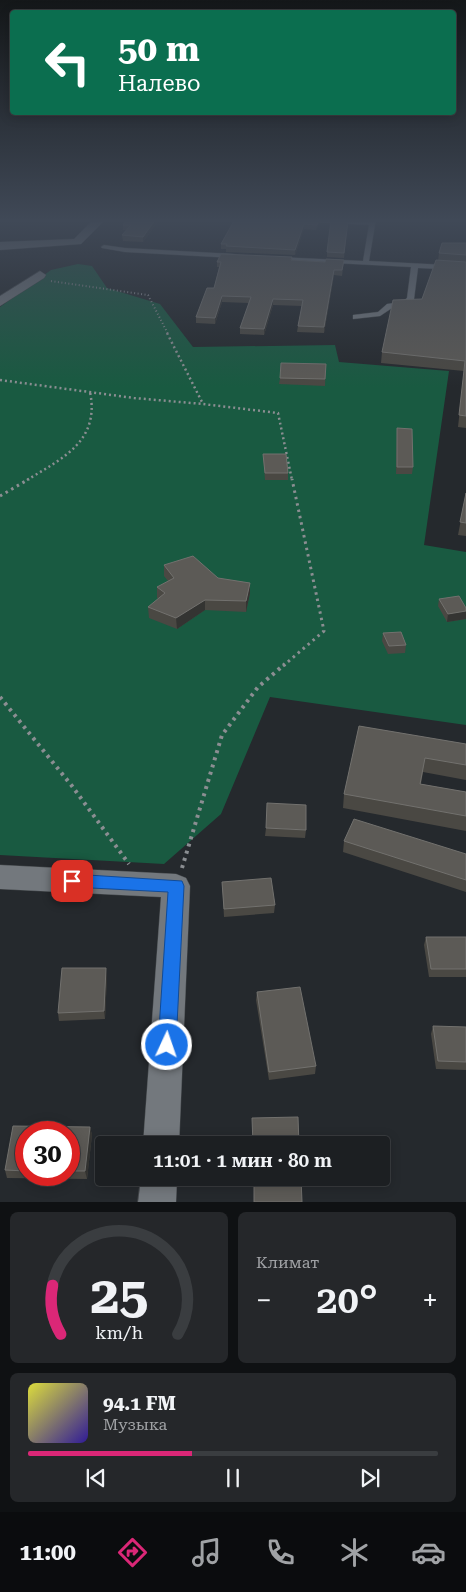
<!DOCTYPE html>
<html lang="ru">
<meta charset="utf-8">
<style>
:root{--surface:#1c1f22;--page:#25272a;--text:#f1f3f6;--muted:#a0a2a5;--line:#3a3d40;--accent:#db2777}
body{margin:0;font-family:"Roboto Serif",serif;background:var(--page);color:var(--text);height:100vh;display:flex;flex-direction:column;font-size:19px;white-space:nowrap}
*{box-sizing:border-box;margin:0}
p{font-size:16px;color:var(--muted)}
.icon{flex:none;width:28px;height:28px;fill:none;stroke:currentColor;stroke-width:2;stroke-linecap:round;stroke-linejoin:round}
.map{position:relative;height:1202px;overflow:hidden}
.details{display:flex;flex-direction:column;gap:10px;padding:10px;background:#0f1113;flex:1}
.details>*{flex:none}
.hud{position:absolute;left:10px;top:10px;width:446px;height:105px;border-radius:5px;box-shadow:0 2px 12px #0003,0 0 0 1px var(--line);background:#0b6e4f;color:#fff;overflow:hidden}
.speed{position:absolute;left:15px;top:1121px;display:flex;gap:10px;font-size:25px;font-weight:700;text-align:center}
.speed>*{display:grid;place-content:center;width:65px;height:65px;border-radius:50%;background:var(--surface);box-shadow:0 2px 12px #0003,0 0 0 1px var(--line);line-height:1}
.speed .limit{border:8px solid #d22;background:#fff;color:#111}
.pin{position:absolute;display:grid;place-items:center;width:42px;height:42px;color:#fff;margin:-21px;border-radius:10px;box-shadow:0 2px 8px #0006}
.me{position:absolute;width:55px;margin:-28px;rotate:3deg;stroke-linejoin:round;filter:drop-shadow(0 0 4px #0008)}
.turn{display:flex;align-items:center;gap:18px;height:105px;padding:0 25px;font-size:22px}
.turn .icon{width:65px;height:65px;stroke-width:2.5}
.turn b{display:block;font-size:35px;line-height:42px}
.big{font-size:38px;font-weight:600;line-height:1.1}
.details .widget{flex:1;display:flex;flex-direction:column;justify-content:center;gap:8px;min-width:0;padding:0 18px;border-radius:8px;background:var(--page)}
.details .dial{align-items:center;gap:0}
.dial svg{height:130px;overflow:visible;fill:none;stroke:var(--line);stroke-width:7;stroke-linecap:round;text-anchor:middle}
.dial text{fill:var(--text);stroke:none}
.song{display:flex;align-items:center;gap:15px}
.cover{width:60px;height:60px;border-radius:8px;background:linear-gradient(135deg,hsl(60 70% 55%),hsl(250 70% 35%))}
.played{height:5px;border-radius:2px;background:linear-gradient(90deg,var(--accent) 40%,var(--line) 40%)}
.keys{display:flex;justify-content:space-around;direction:ltr}
.heat{display:flex;justify-content:space-between;align-items:center;font-size:28px;direction:ltr}
.details .tiles{flex:1;display:grid;gap:10px;grid-template-columns:1fr 1fr}
.widget:last-child{grid-column:span 2}
.trip{position:absolute;left:95px;top:1136px;width:295px;height:50px;border-radius:5px;background:var(--surface);box-shadow:0 2px 12px #0003,0 0 0 1px var(--line);font-weight:600;line-height:50px;text-align:center}
.menu{display:flex;height:80px;justify-content:space-around;align-items:center;background:#0b0c0e;color:var(--muted)}
.menu .icon{width:35px;height:35px}
.menu .current{color:var(--accent)}
.menu b{font-size:22px;color:var(--text)}
.map>svg:first-child{display:block}
.green{fill:#195a41}
.lines{fill:none;stroke-linecap:round;stroke-linejoin:round}
.service-casing{stroke:#43474a;stroke-width:1}
.minor-casing{stroke:#43474a;stroke-width:1}
.path-far3{stroke:#8b8e92;stroke-width:2;stroke-dasharray:1 2.5;stroke-linecap:butt}
.path-far2{stroke:#8b8e92;stroke-width:2.5;stroke-dasharray:2 3;stroke-linecap:butt}
.path-far1{stroke:#8b8e92;stroke-width:3;stroke-dasharray:2.5 4;stroke-linecap:butt}
.path{stroke:#8b8e92;stroke-width:4;stroke-dasharray:3 4.5;stroke-linecap:butt}
.service{fill:#73787d;fill-rule:evenodd}
.minor{fill:#73787d;fill-rule:evenodd}
.wall{fill:#4a4843;fill-rule:evenodd}
.shaded-wall{fill:#343432}
.building{fill:#5c5a56;stroke:#72716e}
.route{fill:#1a73e8;stroke:#114b97}
</style>
<div class="map">
<svg width="466" height="1202" viewBox="0 0 466 1202">
<rect width="100%" height="100%" fill="#25292d"/>
<path class="green" d="M78,264l14,2 15,22 53,16 33,43 142,-2 4,17 110,9 -25,174 42,7v173l-196,-28 -49,117 -57,50 -164,-9v-548l51,-37z"/>
<g class="lines">
<defs>
<path id="service" d="M293,219l77,2v-2h6l-7,42 97,5v4l-48,-2 -4,31 -7,7 -15,2 -12,8 -27,3v-4l25,-3 9,-8 15,-2 5,-4 4,-31 -135,-7v-2l2,-1 85,4 6,-36 -73,-4z
M104,245l21,3 109,6 3,2 -3,2 -109,-6 -23,-4 -1,-1z"/>
<path id="minor" d="M94,219h12l-25,25 -81,6v-8l74,-3z
M40,271l6,4 -2,3 -44,28v-10z
M0,865l176,9 10,4 4,8 -11,259h-36l18,-248 -161,-8z
M141,1178h36l-1,24h-38z"/>
</defs>
<use href="#service" class="service-casing"/>
<use href="#minor" class="minor-casing"/>
<path class="path-far3" d="M51,281l97,14 20,39"/>
<path class="path-far2" d="M167,333l36,71 75,9 14,67
M0,380l134,18 69,6
M27,480c36,-22 73,-39 63,-88"/>
<path class="path-far1" d="M0,496l29,-17
M283,666l41,-35 -32,-152"/>
<path class="path" d="M0,697l72,89 57,78
M182,868l40,-133 36,-48 27,-23"/>
<use href="#service" class="service"/>
<use href="#minor" class="minor"/>
</g>
<path class="wall" d="M127,219h37l-2,1h-3l-16,22 -20,-1 -1,-6 5,-5h-4v-5z
M235,219l84,5 -3,6 -12,-1 -9,26 -69,-3v-3h-5v-5z
M348,221l-4,37 -17,-1v-5z
M466,243v185l-8,-1 6,-56 -83,-8 1,-11 40,-53 16,-38 1,-8z
M292,257v3l33,2 19,-2 -2,16 -8,-1 -10,58 -27,-1 1,-6 4,-20 -29,-1 -9,30 -24,-1v-6l9,-25 -27,-1 -7,22 -19,-1v-6l18,-29 5,-21h-2v-5z
M326,364l-1,22 -46,-2 1,-6z
M397,428l16,39 -1,7h-16z
M263,454l25,19v7h-23z
M466,493v43l-8,-1z
M164,565l54,13 32,5v10l-4,19 -41,-2 -28,19 -28,-11 -1,-11 11,-8 -2,-1v-11l11,-6 -4,-5z
M439,599l27,9v11l-19,3 -9,-16z
M383,633l23,12 -1,8 -17,1 -6,-13z
M359,726l107,18v36l-43,-8 -2,12 45,8v39l-123,-23 1,-14z
M266,828l40,2 -1,8 -40,-2z
M344,841l122,13v38l-123,-40z
M222,882l53,23 -1,8 -50,4z
M426,937h40v40h-37l-5,-32z
M107,976l-2,43 -46,2 -1,-8z
M257,992l59,74 -1,8 -46,6 -13,-80z
M433,1026l33,1v43l-30,-1 -5,-35z
M13,1126l77,1 2,8 -5,44 -80,-1 -2,-8zM26,1132h43v43h-43z"/>
<path class="shaded-wall" d="M156,219h3v1l-16,22v-5z
M319,219v5l-3,6 1,-5z
M304,224v5l-9,26v-5z
M334,270v5l-10,58v-6z
M222,296v6l-7,22v-6z
M273,299v6l-9,30v-6z
M250,583v10l-4,19v-11z
M205,600v10l-28,19 -1,-11z
M466,611v8l-19,3 1,-8z
M106,968l1,8 -2,43 -1,-8z
M90,1127l2,8 -5,44 -2,-8z"/>
<path class="building" d="M127,219h29l-13,18 -21,-2 9,-10h-8z
M235,219h84l-2,6 -13,-1 -9,26 -69,-4 1,-2h-6z
M331,220l17,1 -4,32 -17,-1z
M442,243h24v12l-27,-2z
M221,254l71,3 -1,3 34,2 1,-3 18,1 -2,10h-8l-10,57 -26,-1 5,-26 -30,-1 -9,30 -24,-1 11,-31 -29,-1 -7,22 -19,-1 11,-29h7l7,-26h-4z
M436,260l30,2v154l-7,-1 6,-54 -83,-9 11,-52 29,-1z
M281,363l45,1 -1,15 -45,-1z
M397,428l15,1 1,38h-16z
M263,454h23l2,19h-23z
M466,493v30l-6,-1z
M193,556l25,22 32,5 -4,18 -41,-1 -29,18 -28,-11 17,-14 -8,-6 17,-9 -10,-13z
M459,596l7,12v3l-18,3 -9,-15z
M401,632l5,13 -17,1 -6,-13z
M359,726l107,18v21l-41,-7 -5,26 46,8v24l-122,-22z
M267,803l39,2v25l-40,-2z
M354,819l112,35v26l-122,-39z
M271,878l4,27 -51,4 -2,-27z
M426,937h40v32h-35z
M62,968h44l-2,43 -46,2z
M300,987l16,79 -47,6 -12,-80z
M433,1026l33,1v35l-28,-1z
M298,1117l1,28h-46l-1,-27z
M13,1126l77,1 -5,44h-16v-39h-43v39l-21,-1z
M254,1178h47l1,24h-48z"/>
<linearGradient id="sky" x2="0" y2="1"><stop stop-color="#141719"/><stop offset="0.57" stop-color="#404957"/><stop offset="1" stop-color="#404957" stop-opacity="0"/></linearGradient>
<rect width="466" height="387" fill="url(#sky)"/>
<path class="route" d="M72,874l110,7 2,5 -8,159 -3,6 -6,3 -6,-3 -3,-6 10,-153 -96,-5 -5,-2 -3,-4 3,-5z"/>
</svg>
<div class="speed"><div class="limit">30</div></div>
<div class="pin" style="left:72px;top:881px;background:#d93025"><svg class="icon" aria-label="arrive" viewBox="0 0 24 24"><path d="M6 21V4h12l-3 4 3 4H6"/></svg></div>
<svg class="me" style="left:167px;top:1045px" viewBox="-20 -20 40 40"><circle r="17" fill="#1a73e8" stroke="#fff" stroke-width="3"/><path d="M0-11L8 9 0 5-8 9z" fill="#fff"/></svg>
<div class="trip">11:01 · 1 мин · 80 m</div>
<div class="hud">
<div class="turn"><svg class="icon" aria-label="left" viewBox="0 0 24 24"><path d="M17 20v-9H6M10 6l-5 5 5 5"/></svg><div><b>50 m</b>Налево</div></div>
</div>
</div>
<section class="details">
<div class="tiles">
<div class="widget dial"><svg viewBox="0 0 100 80">
<path d="M14 69A42 42 0 1 1 86 69"/>
<path d="M14 69A42 42 0 0 1 9 39" stroke="#db2777"/>
<text x="50" y="56" font-size="32" font-weight="700">25</text>
<text x="50" y="72" font-size="11">km/h</text>
</svg></div>
<div class="widget"><p>Климат</p>
<div class="heat"><a>−</a><b class="big">20°</b><a>+</a></div>
</div>
<div class="widget">
<div class="song"><i class="cover"></i><div><b>94.1 FM</b><p>Музыка</p></div></div>
<div class="played"></div>
<div class="keys"><svg class="icon" aria-label="previous" viewBox="0 0 24 24"><path d="M18 5L8 12l10 7zM5 5v14"/></svg><svg class="icon" aria-label="pause" viewBox="0 0 24 24"><path d="M8 5v14M16 5v14"/></svg><svg class="icon" aria-label="next" viewBox="0 0 24 24"><path d="M6 5l10 7-10 7zM19 5v14"/></svg></div>
</div>
</div>
</section>
<nav class="menu">
<b>11:00</b>
<svg class="icon current" aria-label="directions" viewBox="0 0 24 24"><path d="M12 3l9 9-9 9-9-9zM9 14v-3h6M13 9l2 2-2 2"/></svg>
<svg class="icon" aria-label="music" viewBox="0 0 24 24"><path d="M9 18V5l10-2v13"/><circle cx="6" cy="18" r="3"/><circle cx="16" cy="16" r="3"/></svg>
<svg class="icon" aria-label="phone" viewBox="0 0 24 24"><path d="M5 4h4l2 5-3 2q2 4 5 5l2-3 5 2v4C11 20 4 13 5 4z"/></svg>
<svg class="icon" aria-label="climate" viewBox="0 0 24 24"><path d="M12 3v18M4 7l16 10M4 17L20 7"/></svg>
<svg class="icon" aria-label="car" viewBox="0 0 24 24"><path d="M5 17H2v-5l4-1 3-4h7l3 4 3 1v5h-3M9 17h6M6 11h13"/><circle cx="7" cy="17" r="2"/><circle cx="17" cy="17" r="2"/></svg>
</nav>
